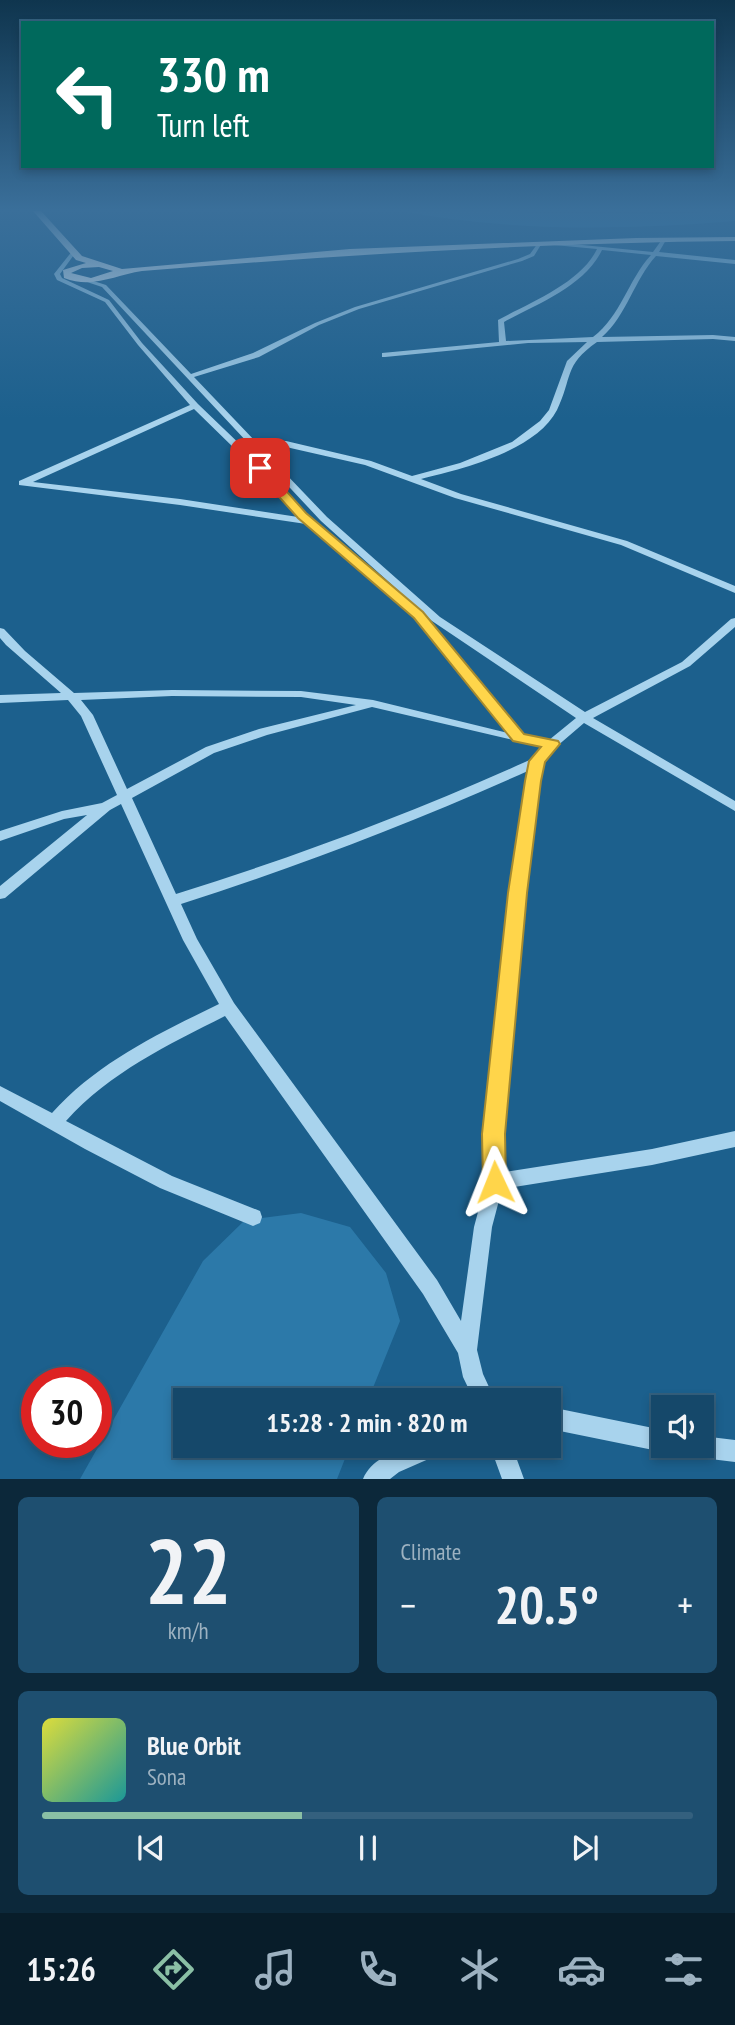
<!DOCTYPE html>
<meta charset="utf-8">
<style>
:root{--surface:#15486a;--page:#1e4f70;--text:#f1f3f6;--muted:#9db2c1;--line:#34607e;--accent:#8abfa5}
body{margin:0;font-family:"PT Sans Narrow",sans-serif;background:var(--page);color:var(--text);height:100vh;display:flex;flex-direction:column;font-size:26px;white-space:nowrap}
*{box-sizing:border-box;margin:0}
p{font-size:23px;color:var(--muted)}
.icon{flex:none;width:38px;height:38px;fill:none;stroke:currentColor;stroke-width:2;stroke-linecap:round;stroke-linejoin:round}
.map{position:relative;height:1479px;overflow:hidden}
.panel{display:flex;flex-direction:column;gap:18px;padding:18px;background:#0c283a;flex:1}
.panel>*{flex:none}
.hud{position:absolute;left:21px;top:21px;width:693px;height:147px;border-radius:0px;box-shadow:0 4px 10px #0003,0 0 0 2px var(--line);background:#00695c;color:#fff;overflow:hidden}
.buttons{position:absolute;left:651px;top:1395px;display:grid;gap:14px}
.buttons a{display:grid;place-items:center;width:63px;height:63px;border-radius:0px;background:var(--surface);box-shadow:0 4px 10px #0003,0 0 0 2px var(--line);font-size:35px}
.speed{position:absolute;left:21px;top:1367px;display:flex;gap:14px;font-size:35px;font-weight:700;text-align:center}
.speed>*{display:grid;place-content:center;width:91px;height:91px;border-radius:50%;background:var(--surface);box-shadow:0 4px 10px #0003,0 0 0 2px var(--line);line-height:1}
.speed .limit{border:10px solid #d22;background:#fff;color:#111}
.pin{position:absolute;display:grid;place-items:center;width:60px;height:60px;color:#fff;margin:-30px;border-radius:14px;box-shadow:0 4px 10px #0006}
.me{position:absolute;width:77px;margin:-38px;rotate:358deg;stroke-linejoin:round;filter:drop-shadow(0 0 5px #0008)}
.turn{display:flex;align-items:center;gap:24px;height:147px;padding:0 21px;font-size:32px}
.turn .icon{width:91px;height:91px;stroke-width:2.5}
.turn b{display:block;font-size:49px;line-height:60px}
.big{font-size:52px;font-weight:700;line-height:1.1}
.panel .card{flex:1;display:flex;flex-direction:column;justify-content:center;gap:10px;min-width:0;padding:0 24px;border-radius:10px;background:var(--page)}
.panel .dial{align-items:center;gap:0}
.dial b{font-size:91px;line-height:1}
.song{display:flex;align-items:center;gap:21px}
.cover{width:84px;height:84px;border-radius:10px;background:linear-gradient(135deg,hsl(60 70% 55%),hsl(180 70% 35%))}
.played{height:7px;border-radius:4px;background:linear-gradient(90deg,var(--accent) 40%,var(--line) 40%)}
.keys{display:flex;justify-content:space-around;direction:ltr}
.heat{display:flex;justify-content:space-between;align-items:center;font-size:38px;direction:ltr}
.panel .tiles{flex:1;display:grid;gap:18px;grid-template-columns:1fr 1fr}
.card:last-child{grid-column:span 2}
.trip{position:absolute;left:173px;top:1388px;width:388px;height:70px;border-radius:0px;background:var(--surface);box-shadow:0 4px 10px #0003,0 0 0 2px var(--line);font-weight:700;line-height:70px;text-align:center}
.tab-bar{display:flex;height:112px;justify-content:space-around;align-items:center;background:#081d2a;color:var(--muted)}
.tab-bar .icon{width:49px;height:49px}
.tab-bar .active{color:var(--accent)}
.tab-bar b{font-size:32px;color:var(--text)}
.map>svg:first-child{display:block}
.green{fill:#2c79a9}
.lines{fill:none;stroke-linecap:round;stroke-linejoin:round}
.minor{fill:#a8d3ed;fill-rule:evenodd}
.major{fill:#eff8ff;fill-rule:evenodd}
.route{fill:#ffd54a;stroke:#a68a30;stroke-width:2}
</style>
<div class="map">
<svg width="735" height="1479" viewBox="0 0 735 1479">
<rect width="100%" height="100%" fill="#1c608d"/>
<path class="green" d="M401,211l260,3 74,-3v10c-110,9 -224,11 -334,-10z
M301,1213l49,14 36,46 14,48 -32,79h-182v46h164l-13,33h-257l123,-218 42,-41z"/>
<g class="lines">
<path class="minor" d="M663,238l3,2 -7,12 76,8v4l-79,-8c-22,24 -29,59 -54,81l111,-2 22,2v4l-22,-2 -116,3c-34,24 -24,35 -40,68 -21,41 -95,59 -136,69l40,15 166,47 108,45v7l-114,-48 -166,-47 -90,-33 -79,-18h-26l67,70 113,100 145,95 97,-50 49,-43 4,-1v9l-45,39 -97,52 142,83v10l-151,-88 -28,24 -12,15 -9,47 -19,158 -14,167 2,38 148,-23 83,-18v16l-83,18 -150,24 -10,38 -15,123 6,24 12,26h-21l-11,-23 -5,-24 -35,-59 -198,-278c-57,29 -115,56 -159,105l106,55 88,35 2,6 -2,6 -7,3 -93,-38 -75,-39 -85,-48v-15l52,27c46,-51 106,-79 167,-109l-36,-64 -62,-136 -11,6 -105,88 -5,1v-13l87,-71 -23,4 -64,22v-10l62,-20 40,-8 15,-8 -36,-79 -13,-16 -68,3v-8l61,-2 -55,-48 -6,-7v-10l4,1 21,22 49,42 98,-3 129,1 72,9 135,33 -105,-129 1,-2 6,-1 -89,-80 -219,-234 -21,-7 3,-2 22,7 85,89 62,-21 62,-30 40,-16 163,-48 12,-5 8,-11h4l-8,13 -12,5 -163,48 -40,16 -60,32 -65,20 61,64h31l85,20 41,15 48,-13 52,-21 28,-21 9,-11 18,-49 20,-19 -59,1 -143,14h-3v-4l117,-11 -1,-22c31,-17 83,-37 99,-71l-43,-4 -2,-3 101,10zM602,250l49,5c-23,25 -30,61 -58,82l-87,4 -2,-19c33,-18 81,-36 98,-72zM415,606l17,15 144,97 -27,22 -25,-4zM172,696l129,1 55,8 -97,24 -53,18 -79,42 -34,-74 -12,-15zM372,707l171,40 -9,11c-117,53 -236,98 -358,136l-44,-96 82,-45 53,-18zM530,770l-9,39 -21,158 -16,167 2,48 -12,45 -13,94 -24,-41 -203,-277 -37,-64 -16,-35c119,-38 235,-83 349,-134z
M73,250l3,2 -16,22 2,4 47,22 33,43 56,61 81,78 26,32 77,63v4h-8l-68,-57 -126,-19 -161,-20v-4l171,-76 -52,-60 -33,-43 -48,-22 -3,-6zM194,409l79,77 25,31 -118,-18 -147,-17z
M550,1407l113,23v16h9l-1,3 -8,3 -113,-23z
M702,1436l33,4v22l-41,-5 -8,-3 -3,-8h19z
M408,1446h35l-3,8 -41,18 -9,7h-27c8,-19 28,-26 45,-33z
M490,1446h22l12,33h-22z"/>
<path class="major" d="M33,211h8l41,45 40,13 228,-20 286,-11 99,-1v4c-198,2 -396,14 -593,30 -27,4 -49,18 -78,7l-1,-8 23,-7 -10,-3zM99,267l14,4 -22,7 -20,-5 11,-5z"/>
</g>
<linearGradient id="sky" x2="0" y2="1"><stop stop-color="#0f354e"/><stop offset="0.5" stop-color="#3a6f9a"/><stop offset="1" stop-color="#3a6f9a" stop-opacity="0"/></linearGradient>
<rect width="735" height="419" fill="url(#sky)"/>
<path class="route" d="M256,466h8l42,47 117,99 101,122 34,7 2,3 -15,18 -4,19 -14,112 -22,241 1,48 -3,7 -8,3 -9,-3 -3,-7 -1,-48 26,-241 17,-112 4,-20 12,-14 -28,-6 -99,-123 -116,-100 -42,-47z"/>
</svg>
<div class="buttons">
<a><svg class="icon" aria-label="sound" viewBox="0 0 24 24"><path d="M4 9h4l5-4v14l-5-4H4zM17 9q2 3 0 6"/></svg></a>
</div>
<div class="speed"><div class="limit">30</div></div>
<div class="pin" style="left:260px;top:468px;background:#d93025"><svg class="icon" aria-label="arrive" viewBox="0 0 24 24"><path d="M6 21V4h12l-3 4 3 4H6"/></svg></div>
<svg class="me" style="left:495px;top:1182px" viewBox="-20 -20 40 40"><path d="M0-17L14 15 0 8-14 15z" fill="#ffd54a" stroke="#fff" stroke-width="4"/></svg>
<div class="trip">15:28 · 2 min · 820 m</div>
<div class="hud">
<div class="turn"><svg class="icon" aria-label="left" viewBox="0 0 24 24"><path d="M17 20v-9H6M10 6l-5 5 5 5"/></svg><div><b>330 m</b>Turn left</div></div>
</div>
</div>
<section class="panel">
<div class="tiles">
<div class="card dial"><b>22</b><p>km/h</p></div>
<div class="card"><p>Climate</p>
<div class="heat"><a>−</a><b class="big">20.5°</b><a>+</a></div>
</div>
<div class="card">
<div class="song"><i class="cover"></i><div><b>Blue Orbit</b><p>Sona</p></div></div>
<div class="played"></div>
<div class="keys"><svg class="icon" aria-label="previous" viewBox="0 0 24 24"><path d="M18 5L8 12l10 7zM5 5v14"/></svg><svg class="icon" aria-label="pause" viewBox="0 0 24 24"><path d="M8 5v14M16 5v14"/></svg><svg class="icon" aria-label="next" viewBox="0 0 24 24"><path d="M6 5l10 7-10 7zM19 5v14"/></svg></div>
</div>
</div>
</section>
<nav class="tab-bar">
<b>15:26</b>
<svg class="icon active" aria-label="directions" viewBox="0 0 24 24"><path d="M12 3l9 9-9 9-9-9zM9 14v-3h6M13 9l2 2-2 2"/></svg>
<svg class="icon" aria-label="music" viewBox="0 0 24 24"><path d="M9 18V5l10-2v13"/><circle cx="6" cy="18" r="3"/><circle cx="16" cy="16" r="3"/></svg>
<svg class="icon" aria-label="phone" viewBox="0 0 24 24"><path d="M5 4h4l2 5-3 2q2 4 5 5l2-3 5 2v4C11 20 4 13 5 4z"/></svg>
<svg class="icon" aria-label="climate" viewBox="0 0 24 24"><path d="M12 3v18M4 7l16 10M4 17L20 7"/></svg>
<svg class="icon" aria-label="car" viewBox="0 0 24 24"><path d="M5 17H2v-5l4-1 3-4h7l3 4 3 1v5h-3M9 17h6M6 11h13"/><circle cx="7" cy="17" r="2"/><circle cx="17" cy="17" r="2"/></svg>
<svg class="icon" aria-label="filters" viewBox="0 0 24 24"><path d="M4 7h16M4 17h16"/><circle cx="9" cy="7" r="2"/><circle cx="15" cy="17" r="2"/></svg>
</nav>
